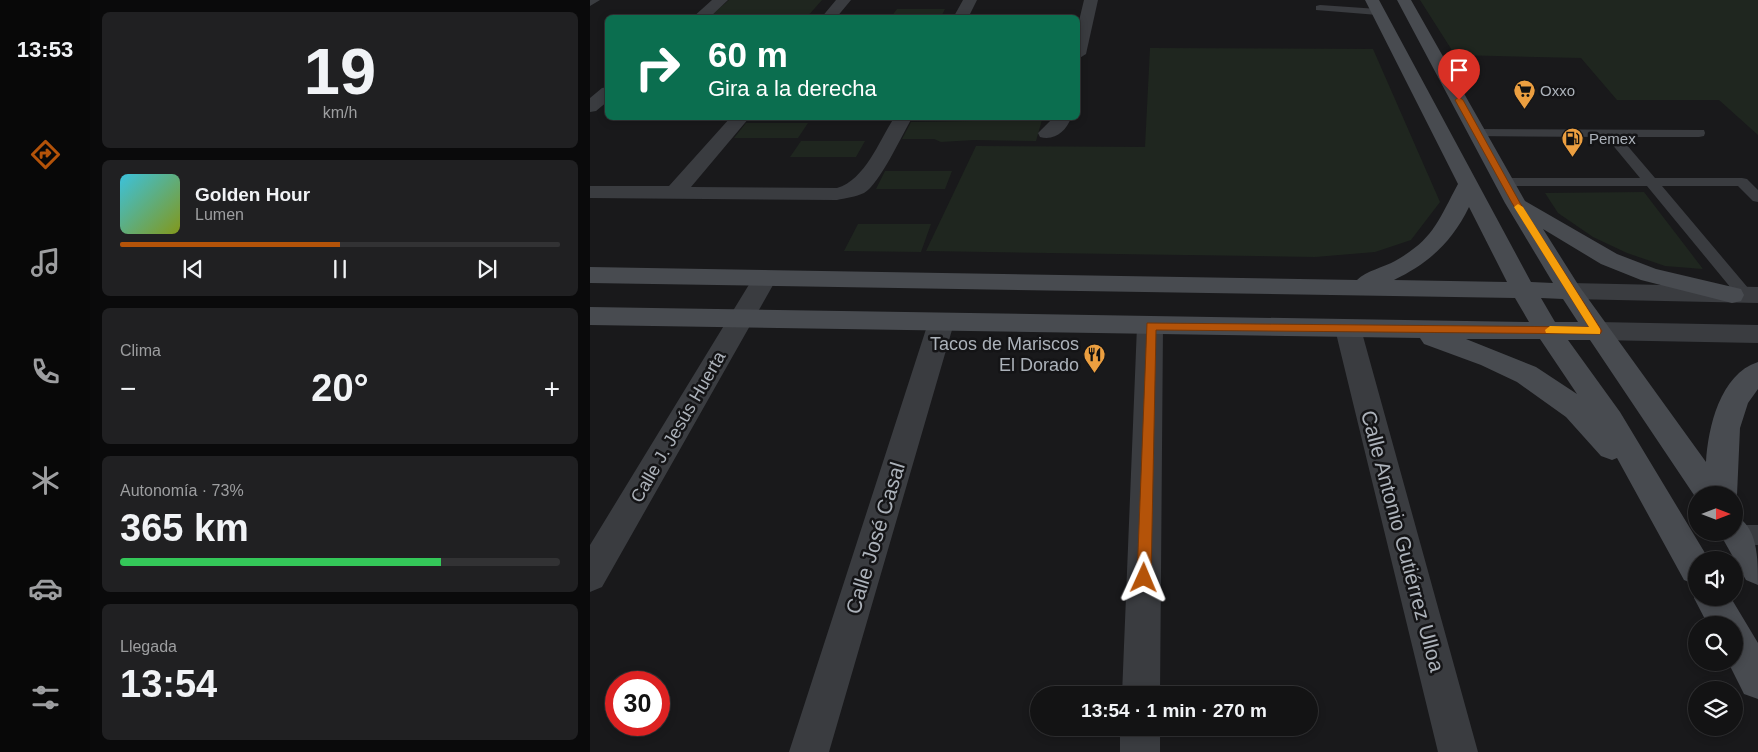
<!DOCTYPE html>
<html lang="es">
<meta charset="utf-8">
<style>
:root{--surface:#131314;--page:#202022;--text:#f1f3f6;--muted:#9d9ea0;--line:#323234;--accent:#b45309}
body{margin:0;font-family:Arial,sans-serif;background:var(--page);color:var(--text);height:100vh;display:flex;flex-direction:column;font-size:19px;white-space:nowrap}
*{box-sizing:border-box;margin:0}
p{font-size:16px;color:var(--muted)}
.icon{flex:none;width:28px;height:28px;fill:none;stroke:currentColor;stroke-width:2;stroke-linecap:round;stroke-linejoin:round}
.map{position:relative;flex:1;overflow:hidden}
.drawer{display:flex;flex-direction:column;gap:12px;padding:12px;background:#0a0a0b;width:500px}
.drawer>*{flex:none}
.hud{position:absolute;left:15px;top:15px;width:475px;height:105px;border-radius:8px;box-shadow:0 2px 8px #0003,0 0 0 1px var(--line);background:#0b6e4f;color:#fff;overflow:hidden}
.needle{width:32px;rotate:90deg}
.tools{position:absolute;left:1098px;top:486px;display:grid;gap:10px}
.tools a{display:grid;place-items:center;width:55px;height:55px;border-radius:50%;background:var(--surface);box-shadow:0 2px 8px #0003,0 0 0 1px var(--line);font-size:25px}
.speed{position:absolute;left:15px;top:671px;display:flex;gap:10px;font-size:25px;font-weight:700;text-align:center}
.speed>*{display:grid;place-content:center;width:65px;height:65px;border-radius:50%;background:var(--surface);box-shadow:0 2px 8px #0003,0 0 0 1px var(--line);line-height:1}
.speed .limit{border:8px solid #d22;background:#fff;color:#111}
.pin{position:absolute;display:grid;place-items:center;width:42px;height:42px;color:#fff;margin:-51px -21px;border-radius:50% 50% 50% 0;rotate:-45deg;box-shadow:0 0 5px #0007}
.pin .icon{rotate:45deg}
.me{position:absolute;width:55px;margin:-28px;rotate:1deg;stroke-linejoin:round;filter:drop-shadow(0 0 4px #0008)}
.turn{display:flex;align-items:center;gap:18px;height:105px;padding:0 20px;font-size:22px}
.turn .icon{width:65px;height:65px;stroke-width:2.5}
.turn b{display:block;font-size:35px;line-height:42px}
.big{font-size:38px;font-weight:700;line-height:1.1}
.drawer .widget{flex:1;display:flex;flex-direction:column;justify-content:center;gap:8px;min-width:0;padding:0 18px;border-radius:8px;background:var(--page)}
.drawer .dial{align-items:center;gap:0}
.dial b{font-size:65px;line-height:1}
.song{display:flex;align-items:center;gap:15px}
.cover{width:60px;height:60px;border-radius:8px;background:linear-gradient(135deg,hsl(190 70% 55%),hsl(70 70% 35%))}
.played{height:5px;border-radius:2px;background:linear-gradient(90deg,var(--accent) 50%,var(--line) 50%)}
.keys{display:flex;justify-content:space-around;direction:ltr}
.heat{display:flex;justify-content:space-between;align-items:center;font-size:28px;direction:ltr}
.charge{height:8px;border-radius:4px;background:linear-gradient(90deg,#34c759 73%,var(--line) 0)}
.trip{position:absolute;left:440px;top:686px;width:288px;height:50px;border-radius:25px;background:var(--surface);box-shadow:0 2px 8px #0003,0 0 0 1px var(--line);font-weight:700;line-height:50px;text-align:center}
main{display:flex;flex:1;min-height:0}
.tabs{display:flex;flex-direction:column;width:90px;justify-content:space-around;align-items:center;background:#080808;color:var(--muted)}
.tabs .icon{width:35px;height:35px}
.tabs .on{color:var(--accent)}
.tabs b{font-size:22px;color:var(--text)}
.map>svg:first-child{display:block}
.green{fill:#1f261f}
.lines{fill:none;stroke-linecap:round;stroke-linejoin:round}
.service{fill:#3a3c40;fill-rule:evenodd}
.minor{fill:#3a3c40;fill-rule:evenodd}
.tertiary{fill:#3a3c40;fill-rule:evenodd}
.secondary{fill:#484b50;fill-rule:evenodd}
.route{fill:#b45309;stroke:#753606}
.slow{fill:#f59e0b}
.labels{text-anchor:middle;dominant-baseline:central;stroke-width:5;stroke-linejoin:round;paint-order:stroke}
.far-poi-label{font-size:15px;fill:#acb2ba;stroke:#141416;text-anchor:start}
.poi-label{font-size:18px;fill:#acb2ba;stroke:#141416;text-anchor:end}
.street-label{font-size:18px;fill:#acb2ba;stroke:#141416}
.near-street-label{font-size:21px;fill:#acb2ba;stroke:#141416}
</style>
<main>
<nav class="tabs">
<b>13:53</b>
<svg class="icon on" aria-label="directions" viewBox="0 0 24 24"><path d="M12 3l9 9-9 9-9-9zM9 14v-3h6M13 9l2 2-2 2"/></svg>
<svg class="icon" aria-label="music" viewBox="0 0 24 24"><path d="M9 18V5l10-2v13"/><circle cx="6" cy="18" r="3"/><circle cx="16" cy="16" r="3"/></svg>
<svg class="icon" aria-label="phone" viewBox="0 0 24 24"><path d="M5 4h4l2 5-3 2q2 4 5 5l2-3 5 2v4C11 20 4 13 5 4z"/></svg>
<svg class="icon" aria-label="climate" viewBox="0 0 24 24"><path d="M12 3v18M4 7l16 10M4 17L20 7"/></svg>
<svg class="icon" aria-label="car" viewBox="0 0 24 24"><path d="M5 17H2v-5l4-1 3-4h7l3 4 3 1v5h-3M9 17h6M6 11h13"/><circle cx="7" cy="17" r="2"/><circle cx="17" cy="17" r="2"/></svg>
<svg class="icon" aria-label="filters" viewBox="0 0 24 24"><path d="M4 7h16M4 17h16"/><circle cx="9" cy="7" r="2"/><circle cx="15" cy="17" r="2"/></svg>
</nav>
<section class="drawer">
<div class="widget dial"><b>19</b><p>km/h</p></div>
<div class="widget">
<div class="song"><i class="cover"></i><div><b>Golden Hour</b><p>Lumen</p></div></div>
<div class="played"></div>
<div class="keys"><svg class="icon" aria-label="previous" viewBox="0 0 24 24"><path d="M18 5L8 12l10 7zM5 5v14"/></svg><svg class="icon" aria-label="pause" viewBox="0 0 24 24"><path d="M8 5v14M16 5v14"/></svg><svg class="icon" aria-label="next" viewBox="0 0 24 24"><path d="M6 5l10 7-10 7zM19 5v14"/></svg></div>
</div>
<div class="widget"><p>Clima</p>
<div class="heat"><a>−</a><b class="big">20°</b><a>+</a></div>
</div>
<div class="widget"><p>Autonomía · 73%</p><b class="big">365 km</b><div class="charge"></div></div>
<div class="widget"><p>Llegada</p><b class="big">13:54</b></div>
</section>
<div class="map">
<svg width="1168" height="752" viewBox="0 0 1168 752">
<rect width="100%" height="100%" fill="#19191b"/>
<path class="green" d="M139,0h93l-15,17 -99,1z
M830,0h338v135l-39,-35h-102l-36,-42 -126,-3z
M307,9h48l-4,8h-50z
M560,48l223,1 67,153 -29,38 -36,12 -60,5 -389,-6 50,-105 169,1z
M452,120l-6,21 -62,-1 -33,2 -7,-3h-32l9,-17z
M156,123h62l-10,15h-64z
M211,141h64l-9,16h-66z
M295,171h67l-7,18h-69z
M1054,192l59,77 -38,-3 -38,-13 -34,-16 -35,-24 -13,-20z
M268,224h73l-10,28 -77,-1z"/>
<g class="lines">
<path class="service" d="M730,5l58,4 5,3 -5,3 -62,-5v-4z
M887,129l227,1 1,3 -1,3 -5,1h-79l35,41h87l5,1 11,11v12l-5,-1 -15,-15h-76l92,109 -2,4h-12l-93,-113h-142l-7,-4 7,-4h135l-34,-41 -134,-1 -1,-3 1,-3z
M1147,525h21v20h-21l-8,-3 -2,-10h7v-6z"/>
<path class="minor" d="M0,0h10l-10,6z
M122,0h16l-19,18h-17z
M246,0h15l-15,18h-15z
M373,0h14l-9,18h-15z
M494,0h14l-12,54 -8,5v-34z
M18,87v14l-12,10 -6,1v-14l12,-10z
M140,118h19l-58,69 146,1c28,-8 42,-47 57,-70h18c-10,17 -33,67 -48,75 -8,4 -19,5 -27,7l-247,-2v-12h79z
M463,118h18c-5,13 -16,23 -31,19l-2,-4z
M175,270l9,3 3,5 -175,309 -12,5v-47l163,-267 3,-5z
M351,314l9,3 4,6 -125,429h-40l139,-429 4,-6z
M560,317l9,3 4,6 -3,369h-38l15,-369 4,-6z
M758,320l9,3 4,6 117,423h-40l-103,-423 4,-6z
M530,728h40v24h-40z"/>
<path class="tertiary" d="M980,283l188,4v16l-188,-4 -9,-2 -3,-6 3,-6z
M1007,322l161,3v18l-161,-3 -9,-3 -4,-6 4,-6z"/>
<path class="secondary" d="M775,0h14l152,282 22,1 -48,-80 -108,-203h14l114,201 92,53 39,15 85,20 3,6 -3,6 -9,2 -91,-23 -40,-16 -58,-35 36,57 127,176c2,-34 14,-88 52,-100v27l-10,14 -8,25 -3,67 -3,6v-6h-38v3l-106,-158h-22l52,72 88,146 1,2h-13v25l-12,-5 -67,-122 -5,2 -11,-4 -35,-39 -49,-35 -36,-17 -57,-21 -4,-6 -830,-13v-18l939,15 -14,-24 -925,-15v-16l767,13c9,-9 27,-13 38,-19 39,-22 43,-40 63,-77zM879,207l38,75 -113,-2c35,-17 58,-38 75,-73zM951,298l22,1 15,23h-23zM876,339h74l37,55 -41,-27z
M1144,515c24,11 24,43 24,70l-12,-5 -27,-48h15z
M1106,594v4h35l27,45v56l-14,-5 -16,-32h6v-37h-26l-14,-27z"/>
</g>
<path class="route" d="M869,97l4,3 57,103 82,128 -2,3 -444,-4 -5,248 -2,5 -5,2 -5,-2 -2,-5 10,-255 442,4 -77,-124 -57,-103z"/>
<path class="slow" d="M928,204l5,3 77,122v5l-54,-1 -1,-3 5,-4 39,1 -75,-120z"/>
<defs>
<symbol id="supermarket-pin" viewBox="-11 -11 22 30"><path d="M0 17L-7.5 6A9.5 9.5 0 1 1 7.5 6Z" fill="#ec9f40" stroke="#141416"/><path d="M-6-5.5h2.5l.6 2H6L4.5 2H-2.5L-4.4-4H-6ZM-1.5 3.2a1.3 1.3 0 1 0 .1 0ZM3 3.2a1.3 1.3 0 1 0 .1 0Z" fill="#111"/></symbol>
<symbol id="fuel-pin" viewBox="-11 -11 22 30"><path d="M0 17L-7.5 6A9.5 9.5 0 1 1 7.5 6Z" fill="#ec9f40" stroke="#141416"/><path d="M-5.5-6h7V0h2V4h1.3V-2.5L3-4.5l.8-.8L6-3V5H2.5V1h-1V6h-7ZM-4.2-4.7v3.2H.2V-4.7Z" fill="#111"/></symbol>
<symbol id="restaurant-pin" viewBox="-11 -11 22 30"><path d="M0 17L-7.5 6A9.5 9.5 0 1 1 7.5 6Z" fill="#ec9f40" stroke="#141416"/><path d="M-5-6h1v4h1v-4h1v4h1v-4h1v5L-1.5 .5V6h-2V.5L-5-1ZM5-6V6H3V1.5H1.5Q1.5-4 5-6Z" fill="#111"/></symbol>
</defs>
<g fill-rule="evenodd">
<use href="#supermarket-pin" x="922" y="78" width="25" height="34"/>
<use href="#fuel-pin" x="970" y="126" width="25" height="34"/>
<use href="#restaurant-pin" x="492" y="342" width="25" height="34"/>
</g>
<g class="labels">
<g class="far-poi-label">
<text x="950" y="90">Oxxo</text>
<text x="999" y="138">Pemex</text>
</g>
<g class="poi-label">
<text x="489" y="344">Tacos de Mariscos<tspan x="489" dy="21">El Dorado</tspan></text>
</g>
<g class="street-label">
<text transform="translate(88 427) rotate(-60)">Calle J. Jesús Huerta</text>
</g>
<g class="near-street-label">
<text transform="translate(285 538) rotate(-73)">Calle José Casal</text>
<text transform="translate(813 541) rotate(75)">Calle Antonio Gutiérrez Ulloa</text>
</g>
</g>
</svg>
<div class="tools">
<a><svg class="needle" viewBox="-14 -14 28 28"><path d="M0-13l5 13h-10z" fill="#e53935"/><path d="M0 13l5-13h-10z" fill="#9d9ea0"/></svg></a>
<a><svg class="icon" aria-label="sound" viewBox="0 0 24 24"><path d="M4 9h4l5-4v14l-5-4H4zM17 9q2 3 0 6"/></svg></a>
<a><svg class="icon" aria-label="search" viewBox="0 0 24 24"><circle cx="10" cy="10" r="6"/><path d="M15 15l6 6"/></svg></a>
<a><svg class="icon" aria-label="layers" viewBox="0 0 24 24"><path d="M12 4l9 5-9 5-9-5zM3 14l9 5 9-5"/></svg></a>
</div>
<div class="speed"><div class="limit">30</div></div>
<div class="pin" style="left:869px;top:100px;background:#d93025"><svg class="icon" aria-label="arrive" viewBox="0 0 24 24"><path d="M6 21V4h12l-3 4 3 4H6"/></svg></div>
<svg class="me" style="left:554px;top:578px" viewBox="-20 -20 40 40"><path d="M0-17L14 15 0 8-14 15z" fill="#b45309" stroke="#fff" stroke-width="4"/></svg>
<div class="trip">13:54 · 1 min · 270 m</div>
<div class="hud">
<div class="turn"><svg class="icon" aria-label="right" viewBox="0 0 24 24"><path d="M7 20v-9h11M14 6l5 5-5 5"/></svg><div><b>60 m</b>Gira a la derecha</div></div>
</div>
</div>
</main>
